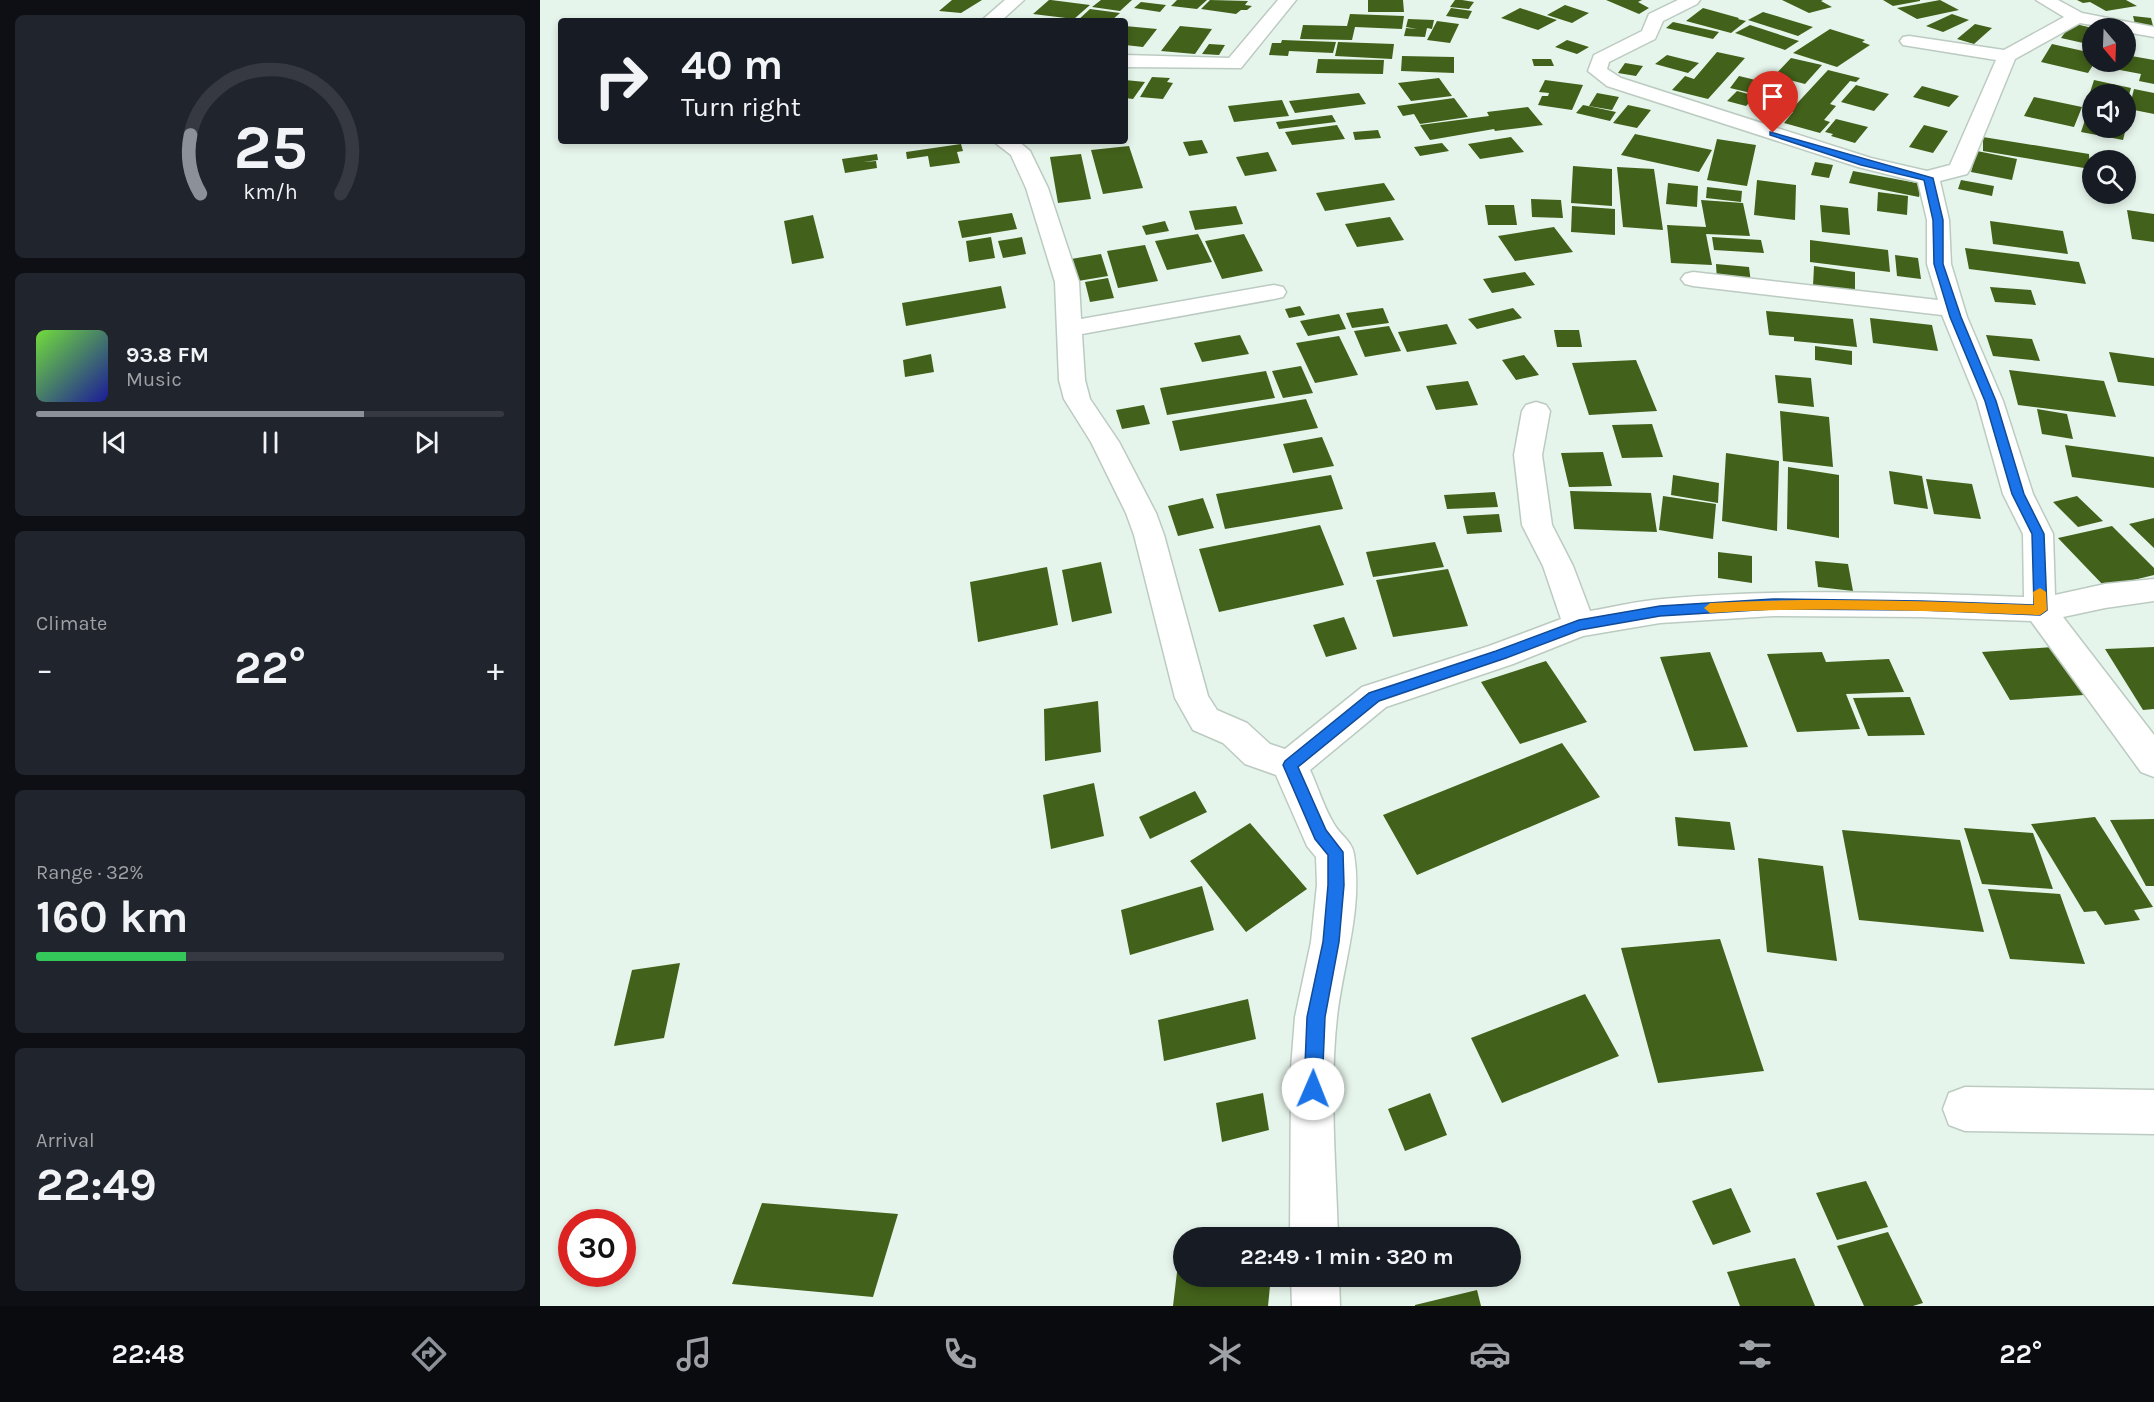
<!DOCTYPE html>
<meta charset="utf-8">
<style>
:root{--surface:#171b24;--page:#20242c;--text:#f1f3f6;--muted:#9ea1a6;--line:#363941;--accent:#8c9099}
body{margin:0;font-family:Karla,sans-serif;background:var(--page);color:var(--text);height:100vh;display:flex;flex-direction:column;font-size:22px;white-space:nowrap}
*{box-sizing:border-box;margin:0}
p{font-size:20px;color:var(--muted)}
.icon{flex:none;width:33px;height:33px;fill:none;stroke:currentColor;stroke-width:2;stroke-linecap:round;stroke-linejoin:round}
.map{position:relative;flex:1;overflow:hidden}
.details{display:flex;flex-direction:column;gap:15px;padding:15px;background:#0d0f14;width:540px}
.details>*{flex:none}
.hud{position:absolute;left:18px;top:18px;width:570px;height:126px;border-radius:6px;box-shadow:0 3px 9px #0003;background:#171b24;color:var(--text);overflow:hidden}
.needle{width:39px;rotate:161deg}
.controls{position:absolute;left:1542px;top:18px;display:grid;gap:12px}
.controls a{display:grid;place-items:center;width:54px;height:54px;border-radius:50%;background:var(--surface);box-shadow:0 3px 9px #0003;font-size:30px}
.speed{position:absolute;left:18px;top:1209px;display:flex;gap:12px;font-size:30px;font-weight:700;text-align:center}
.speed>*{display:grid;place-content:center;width:78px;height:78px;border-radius:50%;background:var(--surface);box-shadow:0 3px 9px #0003;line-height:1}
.speed .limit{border:9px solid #d22;background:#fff;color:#111}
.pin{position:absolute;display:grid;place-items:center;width:51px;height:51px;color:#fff;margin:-62px -26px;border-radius:50% 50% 50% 0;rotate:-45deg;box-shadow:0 0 6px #0007}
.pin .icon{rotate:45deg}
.me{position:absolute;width:66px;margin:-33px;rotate:1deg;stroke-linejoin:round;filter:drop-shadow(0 0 4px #0008)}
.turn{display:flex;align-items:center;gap:21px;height:126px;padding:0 24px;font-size:27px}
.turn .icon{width:78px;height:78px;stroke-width:2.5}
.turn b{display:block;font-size:42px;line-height:51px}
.big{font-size:45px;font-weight:700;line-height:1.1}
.details .card{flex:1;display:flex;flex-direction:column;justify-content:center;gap:9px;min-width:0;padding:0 21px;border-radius:9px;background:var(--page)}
.details .dial{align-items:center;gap:0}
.dial svg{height:156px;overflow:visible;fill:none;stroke:var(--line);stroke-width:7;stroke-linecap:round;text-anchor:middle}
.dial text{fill:var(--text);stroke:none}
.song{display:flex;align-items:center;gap:18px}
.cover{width:72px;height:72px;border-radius:9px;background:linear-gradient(135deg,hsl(100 70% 55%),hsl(240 70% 35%))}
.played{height:6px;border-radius:3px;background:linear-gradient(90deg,var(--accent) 70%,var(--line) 70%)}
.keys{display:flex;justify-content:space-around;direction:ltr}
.heat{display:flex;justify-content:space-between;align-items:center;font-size:33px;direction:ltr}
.charge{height:9px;border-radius:4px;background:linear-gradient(90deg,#34c759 32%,var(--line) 0)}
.trip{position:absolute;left:633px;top:1227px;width:348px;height:60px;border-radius:30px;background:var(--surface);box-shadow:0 3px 9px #0003;font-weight:700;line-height:60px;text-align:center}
.tab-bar{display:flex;height:96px;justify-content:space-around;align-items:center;background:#090b0e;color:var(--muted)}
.tab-bar .icon{width:42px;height:42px}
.tab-bar .on{color:var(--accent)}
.tab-bar b{font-size:27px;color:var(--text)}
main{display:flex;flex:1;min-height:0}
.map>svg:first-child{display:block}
.building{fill:#42611a}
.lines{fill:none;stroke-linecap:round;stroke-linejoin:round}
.minor-casing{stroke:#bccbc1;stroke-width:3}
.minor{fill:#fff;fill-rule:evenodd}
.route{fill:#1a73e8;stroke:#114b97;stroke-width:1.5}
.slow{fill:#f59e0b}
</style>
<main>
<section class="details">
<div class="card dial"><svg viewBox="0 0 100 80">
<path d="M14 69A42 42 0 1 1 86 69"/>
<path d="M14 69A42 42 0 0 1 9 39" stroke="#8c9099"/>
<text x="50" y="56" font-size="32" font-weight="700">25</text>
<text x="50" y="72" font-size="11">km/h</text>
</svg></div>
<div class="card">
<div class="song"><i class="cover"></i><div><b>93.8 FM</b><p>Music</p></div></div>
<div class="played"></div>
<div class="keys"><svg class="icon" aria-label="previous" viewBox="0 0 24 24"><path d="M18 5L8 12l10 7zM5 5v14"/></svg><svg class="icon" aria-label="pause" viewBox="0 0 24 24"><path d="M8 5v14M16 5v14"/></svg><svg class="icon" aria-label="next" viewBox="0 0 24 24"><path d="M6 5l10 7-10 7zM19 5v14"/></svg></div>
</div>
<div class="card"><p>Climate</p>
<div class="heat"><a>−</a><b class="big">22°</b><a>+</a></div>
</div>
<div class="card"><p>Range · 32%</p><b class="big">160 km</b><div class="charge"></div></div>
<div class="card"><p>Arrival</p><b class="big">22:49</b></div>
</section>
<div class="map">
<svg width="1614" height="1306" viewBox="0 0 1614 1306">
<rect width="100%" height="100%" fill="#e6f5eb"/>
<path class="building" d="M412,0h30l-21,13 -22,-2z
M509,0h2l39,5 -16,14 -41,-5z
M561,0h31l-12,11 -28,-4z
M637,0h30l-10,9 -26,-3z
M670,0l38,1 -3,4 7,1 -5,4h-6l-5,4 -35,-5z
M828,0h35l1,12h-36z
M915,0h7l12,2 -5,7 -19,-2z
M1066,0h36l-4,2 11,6 -10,6z
M1242,0h41l-2,1 11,6 -23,6z
M1343,0h37v1l-27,5z
M1400,0l19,10 -42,9 -20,-11z
M1537,0h49l11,6 -31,5 -16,-9 -7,1z
M601,2l25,3 -6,7 -26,-4z
M1025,5l24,8 -17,10 -25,-8z
M911,8l21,3 -4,8 -22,-3z
M980,8l37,12 -19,10 -37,-12z
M1163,8l36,10 -1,1 8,2 -15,12 -45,-12z
M550,9l30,4 -9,8h-34z
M1223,12l50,15 -15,9 -50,-16z
M810,14l54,2 -2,13 -47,-2 -3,13 -52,-1 3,-14 44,1z
M1412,14l17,6 -26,12 -17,-6z
M1593,16l18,2 2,8 -18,-2z
M868,19l26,1 -2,9 -5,-1 -2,9 -21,-1 2,-8 11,1 -11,-2z
M897,21l22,3 -9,19 -23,-3z
M1133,22l46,10 -6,7 -47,-11z
M1532,23l20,5v17l-31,-7z
M1435,24l17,4 -18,16 -17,-5z
M1210,25l49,16 -14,9 -50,-17z
M585,26l32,3 -14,18 -18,-2z
M640,26l32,3 -17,25 -34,-3z
M1290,29l35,11 -3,2 8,3 -33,22 -44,-14z
M742,40l54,2 -3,11 -44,-2 -1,5 -19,-1 3,-12h9z
M1027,40l22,7 -12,7 -22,-7z
M798,42l56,2 -2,15 -57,-3z
M669,44l16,1 -6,10 -17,-1z
M1512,44l40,9v9h3l-7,11 -47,-11z
M1177,52l28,6 -37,41 -36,-9 13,-14 9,3z
M1127,55l32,8 -11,10 -33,-9z
M1586,55l28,5v24l-15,-3 2,-7 -37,-7 1,-5h21z
M862,56l52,1v16l-53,-2z
M1251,58l31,7 -17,19 -31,-8z
M778,59l66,1 -1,14 -67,-1z
M992,59h19l3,7h-20z
M1085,63l18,3 -7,10 -18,-3z
M1288,70l32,8 -4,4 -6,-1 -20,23 6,2 -12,14 6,2 -10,11 -36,-10 9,-11 -3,-1z
M1199,76l29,7 -9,12 -29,-7z
M612,77l18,1 -3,4 6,1 -10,16 -23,-2z
M899,78l13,18 -41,5 -13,-18z
M585,80l20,2 -12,17 -8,-1z
M1005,80l38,5 -11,25 -34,-5 4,-9h6l1,-3 -10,-1z
M1554,80l37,8 -5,17v-11h-34v15l-7,-1z
M1316,85l33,9 -15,17 -33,-9z
M1382,86l37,10 -10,11 -36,-10z
M1594,89l20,4v21l-25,-5z
M1197,91l19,5 -10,10 -19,-5z
M819,93l7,11 -71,9 -6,-12z
M1057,93l22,4 -7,13 -23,-4z
M1494,97l48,10 -8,20 -50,-11z
M914,98l14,19 -48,7 -6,-10 -11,2 -6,-10z
M742,100l7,16 -55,6 -6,-16z
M1043,105l5,1 28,6 -6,9 -34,-8z
M1088,105l23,5 -14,18 -24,-5z
M988,107l15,18 -48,6 -1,-2 -64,11 -10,-15 69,-9 -2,-4z
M1548,111l4,1v16h34l-3,12 -42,-8z
M792,115l4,7 -57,7 -3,-7z
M1296,119l32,8 -13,16 -24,-7 2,-2 -8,-2z
M797,125l8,14 -53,6 -7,-13z
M1384,125l24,6 -15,22 -24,-6z
M838,130l3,8 -26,2 -2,-8z
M1095,134l77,16 -13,22 -78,-17z
M971,137l13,15 -44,7 -12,-15z
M1443,137l106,17 1,15 -107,-18z
M1177,139l39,6 -9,41 -40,-6z
M662,140l6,13 -19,3 -6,-14z
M902,143l7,8 -29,5 -6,-9z
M421,144l2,7 -6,1 3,11 -30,4 -2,-11 -21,3 -1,-7z
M589,146l14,42 -40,6 -12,-44z
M1437,151l40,8 -5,21 -41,-8z
M728,152l9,19 -32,5 -9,-19z
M337,154l1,6 -15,2 13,-1 1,7 -32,5 -3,-14z
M541,154l10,45 -33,4 -8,-46z
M1275,162l18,3 -4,13 -18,-3z
M1033,166l39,3v37l-41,-3z
M1077,167l37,2 9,61 -40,-3z
M1313,171l69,13 -3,13 -70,-14z
M1217,180l39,5 -1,35 -41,-5z
M1421,180l33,6 -2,10 -34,-7z
M844,183l11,17 -70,11 -9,-18z
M1128,183l30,3 -1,21 -31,-3z
M1167,187l35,4 -1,11 -35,-4z
M1338,192l30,4 -1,19 -30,-4z
M991,199l30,1 2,18 -31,-1z
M1161,200l42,3 7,33 -44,-2 6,31 -41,-2 -4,-38 39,2z
M945,205h29l3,20h-29z
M1280,205l28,3 2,27 -28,-3z
M696,206l7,18 -48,6 -6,-19z
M1032,206l43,3v26l-44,-3z
M1587,210l27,4v28l-22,-3z
M472,213l5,16 -55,9 -4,-17z
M273,215l11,43 -32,6 -8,-43z
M850,217l14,23 -47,7 -12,-23z
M625,221l4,10 -23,4 -4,-9z
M1450,221l73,10 5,23 -75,-10z
M1014,227l19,25 -58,9 -17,-25z
M658,234l14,28 -45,8 -12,-29z
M704,234l19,37 -41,8 -17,-38z
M451,237l4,21 -26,4 -3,-21z
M482,237l4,17 -23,4 -5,-17z
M1172,237l49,3 3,13 -50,-3z
M1270,240l78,10 2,22 -80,-10z
M605,245l13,36 -40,7 -11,-37z
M1425,248l114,14 7,22 -117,-15z
M561,254l7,22 -30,5 -7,-22z
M1355,255l23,3 3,21 -24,-3z
M1176,264l33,3 2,16 -34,-2z
M1274,266l41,6v20l-42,-6z
M985,272l10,13 -43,8 -9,-14z
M568,278l6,20 -24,4 -5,-20z
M461,286l5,22 -100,18 -4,-23z
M1450,287l41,3 5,15 -41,-3z
M760,306l5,9 -16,3 -4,-9z
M843,308l6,15 -37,5 -6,-15z
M973,308l9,10 -45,11 -9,-10z
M1226,311l87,8 4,28 -63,-6v-4l-25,-2z
M799,314l7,15 -38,7 -8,-15z
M1330,318l62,7 6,26 -65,-8z
M907,324l10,20 -50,8 -9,-20z
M849,326l12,25 -36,6 -11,-26z
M1014,330h25l3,17h-25z
M700,335l9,19 -47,8 -8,-19z
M1446,335l46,4 8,22 -47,-5z
M799,336l19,39 -43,8 -19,-40z
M1275,346l37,5v14l-37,-5z
M1569,352l45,6v28l-36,-4z
M391,354l3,18 -29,5 -2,-17z
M984,355l15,20 -23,5 -14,-20z
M1096,360l21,51 -68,4 -17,-52z
M761,366l12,27 -30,5 -11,-27z
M1469,370l95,11 12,36 -98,-12z
M726,371l9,27 -108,17 -7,-27z
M1235,375l36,3 3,29 -36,-4z
M928,381l10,24 -42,5 -10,-24z
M766,399l12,29 -138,23 -8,-30z
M604,405l6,19 -28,5 -6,-19z
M1497,409l30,5 6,25 -31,-5z
M1240,411l49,6 4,50 -50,-6z
M1112,424l11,33 -41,1 -10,-33z
M782,437l12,29 -41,7 -10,-29z
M1525,445l89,12v31l-82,-11z
M1063,452l9,34 -43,1 -8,-34z
M1186,453l53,8 -2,70 -55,-10z
M1248,467l51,8v63l-52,-9z
M1349,471l33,5 6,33 -34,-5z
M791,475l12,34 -118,20 -9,-35z
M1133,475l46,8 -1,20 -47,-8z
M1386,479l46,5 9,35 -47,-5z
M1030,491l81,2 6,39 -83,-3z
M955,492l3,15 -51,2 -3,-14z
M1123,496l53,8 -3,35 -54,-9z
M1537,496l26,25 -25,6 -25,-25z
M663,498l11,30 -36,8 -10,-30z
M959,514l3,18 -35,2 -4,-18z
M1614,518v30l-25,-24z
M780,525l24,60 -125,27 -20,-63z
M1572,526l42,42v7l-49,12 -47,-49z
M895,542l9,25 -71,10 -7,-25z
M1178,552l34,4v27l-34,-5z
M1275,561l33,3 5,27 -35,-4z
M561,562l11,51 -40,9 -10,-52z
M507,567l11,58 -80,17 -8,-60z
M908,569l20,57 -75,11 -17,-57z
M804,617l13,32 -31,8 -13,-32z
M1513,647l31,48 -74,5 -28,-48z
M1614,647v62l-11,1 -38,-61z
M1170,652l38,95 -54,4 -34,-94z
M1282,652l4,10 63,-3 15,33 -58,2 14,35 -63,3 -30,-78z
M1006,661l41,61 -67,22 -39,-62z
M1370,697l15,38 -57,1 -15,-38z
M558,701l3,51 -56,9 -1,-52z
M1022,743l38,54 -183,78 -34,-60z
M554,783l10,53 -53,13 -8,-54z
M655,791l12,21 -57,27 -11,-22z
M1135,817l55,5 5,28 -57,-4z
M1555,817l58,90 -19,3 6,10 -35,5 -9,-14 -12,1 -53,-88z
M1614,819v67h-8l-36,-66z
M710,823l57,66 -61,43 -56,-71z
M1424,828l69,5 20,56 -71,-5z
M1302,830l118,10 24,92 -125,-12z
M1218,858l65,8 14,95 -70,-9z
M662,886l12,44 -84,25 -9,-45z
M1448,889l72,5 25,70 -75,-5z
M1180,939l44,132 -106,12 -37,-135z
M140,963l-16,75 -50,8 18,-76z
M1045,994l34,62 -117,47 -31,-65z
M708,999l8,40 -92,22 -6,-41z
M723,1093l6,37 -47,12 -6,-39z
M890,1093l17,42 -42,16 -17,-42z
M1326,1181l22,46 -51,13 -21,-47z
M1191,1188l20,44 -38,13 -21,-44z
M222,1203l136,11 -25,83 -141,-13z
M1348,1232l35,71 -10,3h-49l-27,-60z
M641,1238h3v38h87l-3,30h-95z
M1255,1258l20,48h-75l-13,-34z
M937,1290l4,16h-66v-1z"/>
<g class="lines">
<defs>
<path id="minor" d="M465,0h19l-23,21h-20z
M738,0h18l-55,68 -116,-1v-12l104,3z
M1138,0h22l-3,4 -34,17 -8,18 -46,23 -2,7 14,9 250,80 56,13 23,-6 46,-105 -87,-14 -6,-1 -3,-4 3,-4 6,-1 95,14 60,-33 -28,-17h22l24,13 72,14v10l-28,-5v-4h-17l-29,-5 -65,36 -45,110 -3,5 -27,7 9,39 2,44 16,53 36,84 30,93 20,40 2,61 50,-11 49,-5v22l-49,7 -42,9 91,118v42l-13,-5 -110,-151 -110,-4 -148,-1 -113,7 -77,13 -70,28 -127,43 -76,63c8,17 14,38 24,54 6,11 18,17 20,30 9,55 -11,110 -17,163 -8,71 -1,149 1,221h-48l1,-170 4,-51 16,-75 6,-57 -1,-28 -9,-11 -31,-71 -31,-11 -22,-21 -30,-13 -18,-32 -41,-163 -8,-22 -35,-71 -27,-43 -5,-19 -4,-98 -29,-94 -15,-33 -18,-14h25l12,10 18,37 31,94 2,37 193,-34 9,2 3,5 -3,5 -9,2 -192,35 3,46 5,19 29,43 37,71 8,22 44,161 9,14 30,13 23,21 15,5 77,-62 127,-41 72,-27 -18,-53 -21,-41 -8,-70 8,-44 4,-6 10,-3 10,3 4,6 -8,44 10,70 21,41 17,45c24,-4 48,-10 72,-12 121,-11 241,-6 362,-2l-1,-63 -20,-40 -26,-93 -35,-86 -249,-29 -8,-2 -4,-5 4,-5 8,-2 245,28 -11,-36v-44l-9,-38 -60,-15 -251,-81 -19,-15 6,-16 48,-24 7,-17z
M1425,1087l189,3v44l-189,-3 -16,-6 -6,-16 6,-16z
M751,1276h48l1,30h-48z"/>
</defs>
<use href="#minor" class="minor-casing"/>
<use href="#minor" class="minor"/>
</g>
<path class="route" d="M1230,132l163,46 10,42v44l18,53 35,84 28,93 20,40 3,76 -7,5 -119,-5 -148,-1 -113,7 -80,14 -74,28 -127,43 -81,66 28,63 17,22 1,33 -5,57 -14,75 -3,72 -2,6 -7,3 -6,-3 -3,-6 3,-72 16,-75 5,-57v-30l-13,-16 -32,-74 2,-4 84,-68 127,-42 83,-31 81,-14 113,-7 148,2 113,4 -2,-71 -20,-40 -27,-93 -35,-84 -16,-53 -1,-44 -9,-40 -63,-15 -91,-30z"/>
<path class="slow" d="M1500,588l6,4 1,18 -7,5c-110,-4 -220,-9 -330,-2l-6,-5 6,-5c108,-6 216,-2 324,2l-1,-13z"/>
</svg>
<div class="controls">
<a><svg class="needle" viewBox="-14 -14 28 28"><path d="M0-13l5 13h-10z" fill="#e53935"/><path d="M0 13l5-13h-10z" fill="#9ea1a6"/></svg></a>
<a><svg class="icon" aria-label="sound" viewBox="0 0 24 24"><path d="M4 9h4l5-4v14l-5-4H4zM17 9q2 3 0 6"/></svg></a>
<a><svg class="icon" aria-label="search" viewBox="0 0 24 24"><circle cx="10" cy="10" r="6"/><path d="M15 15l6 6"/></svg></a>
</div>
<div class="speed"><div class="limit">30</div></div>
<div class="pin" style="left:1233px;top:133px;background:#d93025"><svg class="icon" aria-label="arrive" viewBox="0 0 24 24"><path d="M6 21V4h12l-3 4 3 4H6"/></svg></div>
<svg class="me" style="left:773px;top:1089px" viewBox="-20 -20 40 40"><circle r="19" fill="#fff"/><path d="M0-13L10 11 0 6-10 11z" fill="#1a73e8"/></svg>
<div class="trip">22:49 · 1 min · 320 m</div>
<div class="hud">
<div class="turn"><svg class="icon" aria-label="right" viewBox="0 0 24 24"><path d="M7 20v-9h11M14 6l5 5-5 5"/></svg><div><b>40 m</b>Turn right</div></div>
</div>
</div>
</main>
<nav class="tab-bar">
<b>22:48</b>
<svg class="icon on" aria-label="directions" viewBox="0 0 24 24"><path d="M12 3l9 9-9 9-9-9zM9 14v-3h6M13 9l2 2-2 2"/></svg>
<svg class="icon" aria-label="music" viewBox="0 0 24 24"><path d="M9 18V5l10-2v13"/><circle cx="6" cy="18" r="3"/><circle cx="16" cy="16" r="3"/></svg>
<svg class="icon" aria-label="phone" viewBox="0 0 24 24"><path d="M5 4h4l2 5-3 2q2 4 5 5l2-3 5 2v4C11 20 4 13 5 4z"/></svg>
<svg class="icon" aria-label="climate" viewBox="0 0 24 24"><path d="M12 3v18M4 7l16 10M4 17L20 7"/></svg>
<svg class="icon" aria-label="car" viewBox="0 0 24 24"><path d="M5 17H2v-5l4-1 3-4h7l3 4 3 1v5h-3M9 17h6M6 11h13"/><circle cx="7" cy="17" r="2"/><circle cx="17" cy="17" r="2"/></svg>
<svg class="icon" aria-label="filters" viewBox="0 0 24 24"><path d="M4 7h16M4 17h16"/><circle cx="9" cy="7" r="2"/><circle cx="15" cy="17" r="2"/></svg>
<b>22°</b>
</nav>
